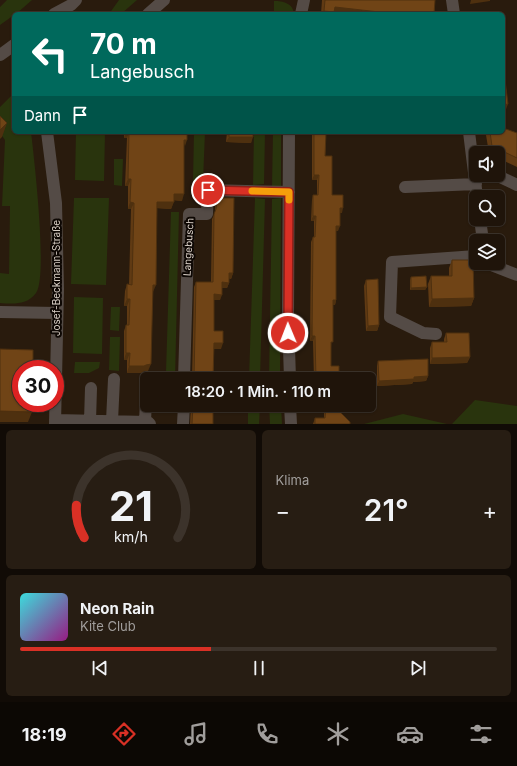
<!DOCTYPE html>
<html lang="de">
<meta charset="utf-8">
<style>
:root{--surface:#1f140a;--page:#271d13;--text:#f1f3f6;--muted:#a19e9c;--line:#3c332b;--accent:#d93025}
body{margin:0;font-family:Inter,sans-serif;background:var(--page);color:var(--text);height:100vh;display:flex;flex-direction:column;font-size:15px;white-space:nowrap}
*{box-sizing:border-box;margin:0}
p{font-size:13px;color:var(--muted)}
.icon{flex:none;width:22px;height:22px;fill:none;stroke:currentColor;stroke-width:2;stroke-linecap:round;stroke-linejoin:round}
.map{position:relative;height:424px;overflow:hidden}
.drawer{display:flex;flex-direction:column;gap:6px;padding:6px;background:#110b06;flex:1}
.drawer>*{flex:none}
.top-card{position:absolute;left:12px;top:12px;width:493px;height:122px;border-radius:6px;box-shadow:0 1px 3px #0004,0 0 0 1px var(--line);background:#00695c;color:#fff;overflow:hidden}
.controls{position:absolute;left:469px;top:146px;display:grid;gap:8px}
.controls a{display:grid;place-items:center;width:36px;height:36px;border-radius:6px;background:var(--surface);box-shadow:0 1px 3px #0004,0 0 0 1px var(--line);font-size:20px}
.speed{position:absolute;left:12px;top:360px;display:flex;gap:8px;font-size:20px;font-weight:700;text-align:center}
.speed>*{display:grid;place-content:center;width:52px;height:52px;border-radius:50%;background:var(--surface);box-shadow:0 1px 3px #0004,0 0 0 1px var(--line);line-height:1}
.speed .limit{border:6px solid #d22;background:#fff;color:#111}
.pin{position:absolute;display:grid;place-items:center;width:34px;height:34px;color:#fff;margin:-17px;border:2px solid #fff;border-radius:50%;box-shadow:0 1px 4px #0007}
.me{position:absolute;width:44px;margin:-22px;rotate:359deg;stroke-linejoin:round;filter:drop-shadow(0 0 3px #0008)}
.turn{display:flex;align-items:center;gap:14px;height:84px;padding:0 12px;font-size:18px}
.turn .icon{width:52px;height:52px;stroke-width:2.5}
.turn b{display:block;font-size:28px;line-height:34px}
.then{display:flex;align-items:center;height:38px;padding:0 12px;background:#0003;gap:8px;font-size:15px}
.big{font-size:30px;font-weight:600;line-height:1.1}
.drawer .widget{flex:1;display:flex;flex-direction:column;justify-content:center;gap:6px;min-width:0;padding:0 14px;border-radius:6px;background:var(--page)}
.drawer .dial{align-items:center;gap:0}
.dial svg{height:104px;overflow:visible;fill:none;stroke:var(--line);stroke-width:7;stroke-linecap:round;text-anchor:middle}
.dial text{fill:var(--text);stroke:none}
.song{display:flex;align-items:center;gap:12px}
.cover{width:48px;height:48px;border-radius:6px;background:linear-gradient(135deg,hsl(180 70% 55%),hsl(310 70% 35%))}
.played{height:4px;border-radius:2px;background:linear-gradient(90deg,var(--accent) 40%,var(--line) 40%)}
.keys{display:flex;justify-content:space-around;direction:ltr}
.heat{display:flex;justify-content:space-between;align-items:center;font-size:22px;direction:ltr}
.drawer .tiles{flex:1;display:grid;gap:6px;grid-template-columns:1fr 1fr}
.widget:last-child{grid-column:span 2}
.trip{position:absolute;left:140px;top:372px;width:236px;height:40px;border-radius:6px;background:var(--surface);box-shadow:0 1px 3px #0004,0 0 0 1px var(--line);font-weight:600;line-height:40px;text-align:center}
.tab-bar{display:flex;height:64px;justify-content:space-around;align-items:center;background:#0c0804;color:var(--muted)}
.tab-bar .icon{width:28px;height:28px}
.tab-bar .current{color:var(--accent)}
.tab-bar b{font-size:18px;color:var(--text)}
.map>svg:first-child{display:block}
.green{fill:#29340d}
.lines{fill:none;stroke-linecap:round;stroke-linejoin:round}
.minor{stroke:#544b46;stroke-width:12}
.wall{fill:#603a13}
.shaded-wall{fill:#4e300f}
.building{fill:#704416;stroke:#4e300f}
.route-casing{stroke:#8d1f18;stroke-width:10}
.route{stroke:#d93025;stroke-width:7}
.slow{stroke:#f59e0b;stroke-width:7}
.labels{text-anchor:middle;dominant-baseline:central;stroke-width:4;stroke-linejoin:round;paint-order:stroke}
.street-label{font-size:10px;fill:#dbd1c8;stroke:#0d0703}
</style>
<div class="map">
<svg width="517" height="424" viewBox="0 0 517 424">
<rect width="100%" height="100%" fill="#291b0d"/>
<path class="green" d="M7,0h25l-16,14h-2v1l-14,10v-18z
M119,0h18l-16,14h-12z
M274,1c9,0 19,2 20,13h-20z
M14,93v39h17c3,25 17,145 5,161 -9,12 -22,11 -36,10v-30l9,1 1,-68h-8l3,-66 -5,-7v-26z
M76,132h29l-1,49 -29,-1z
M194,132h11l-2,49h-10z
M254,132h11l-1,52 -11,1z
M273,132h8v55h-9z
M114,159h9l-1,27 -8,-1z
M74,198h35l-3,87 -35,-1z
M255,198l10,1 -5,180h-11z
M281,198l-1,181h-11l3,-180z
M171,212h8l-4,167h-6l1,-5 -4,-2z
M74,297l29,1 -1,56 -29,-1z
M111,307h9l-1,24 -9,-1z
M110,337h10l-1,34 -10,-1z
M75,362h25l-1,6 -10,5h-15z
M475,400l42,6v18h-65z
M248,405h12l-1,19h-11z
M269,405h12l1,19h-12z
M403,414l44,10h-83z"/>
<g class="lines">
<path class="minor" d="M452,0l2,14
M54,14l17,-9 5,-5
M148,14l16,-14
M301,14l3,-14
M0,55l14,-10
M47,132l9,71 2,86 -3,135
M289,132l-1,185 2,62
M469,132l8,65
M496,175l21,10
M405,187l71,-3
M480,219l3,22
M486,263l31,12
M0,312l57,1
M436,334l-13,-1 -33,-16 2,-55 84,-6
M184,379l5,-165h18l1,-24 81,2
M290,405l1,19
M55,420l93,2 2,2
M90,421l1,-33
M112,421l2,-42
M145,422l2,-44
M183,424l1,-19"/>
</g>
<path class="wall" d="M322,0h113l-1,14h-113z
M124,132h63l-3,14 -2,55 -8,-1 -3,9 -14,-1 -4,84 -5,79h-4l-2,2h-15v-13h-3v-29l2,-6h1v-19h-3l1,-15 2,-7 2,1 2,-76h-3v-23h-3l2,-48h-3z
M227,132h26l-2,11 -25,-1z
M312,132h14l-1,24 7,39 10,18h-2l-2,18h-2v69l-1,5h-2l-2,42v19l8,13h-25l-1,-38h-3l1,-99 2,-5h1v-16h-3l1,-21 1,-5h4v-15h-5z
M487,132l30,1v34l-19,-9v-5h-9l-3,-18z
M217,198l16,75 -2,6 -2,-1v5l-2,5h-5l-2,12h-6v31l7,18h-7l-1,30h-21l2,-92 2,-5h15l1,-63 3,-6v-10z
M452,260l22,38 -3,8 -42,1 -1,-23 3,-8h18v-8z
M411,277l16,10 -2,3h-15v-10z
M366,280l13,45 -2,6h-11l-2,-45z
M446,333l24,24 -3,6 -37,1v-16l2,-6h12v-3z
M378,361l50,15 -2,5 -13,1 -1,2 -35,2v-20z
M191,405h22v19h-23z
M324,405h28l-2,7h-10l10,12h-37l2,-6h9z"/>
<path class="shaded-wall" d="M471,0h19v1l-20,3z
M335,7l62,7h-74l1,-3z
M508,104l-3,8h-2v-7z
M7,123l-5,14 -2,2v-9z
M126,132h3l-2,6h-3z
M229,137h24l-2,6 -25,-1z
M184,140h3l-2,6z
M314,175h5l-2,5h-5z
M128,179h3l-3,7h-3z
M174,194h10l-2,7 -11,-1z
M130,202l4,1 -3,6h-3z
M157,202h17l-3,7 -16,-1z
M340,208h3l-1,5h-4z
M313,216h3l-2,5h-3z
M336,226h4l-2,5h-4z
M229,273h4l-2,6 -4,-1z
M222,282l7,1 -2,5h-7z
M153,285h3l-3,7h-3z
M427,287l-2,3h-15l1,-2z
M214,294l8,1 -2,5h-8z
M474,298l-3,8 -42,1 3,-8z
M127,299h3l-3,7h-3z
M333,300h3l-1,5h-4z
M379,325l-2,6h-11l2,-5z
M312,336h3l-2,5h-3z
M214,343h9l-2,6h-9z
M126,353h4l-3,7h-3z
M470,357l-3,6 -37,1 2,-6z
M151,364l-3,7h-4l-2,2h-15l2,-7z
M428,376l-2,5 -13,1 -1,2 -35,2 2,-5 35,-4z
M335,407h17l-2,5h-17z
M0,411l32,1 -4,10h-28z"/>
<path class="building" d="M325,0h110l-1,14h-37l-62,-7 -1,5 -10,-1z
M496,12v2h-15z
M503,64l5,40 -5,1z
M0,116l7,7 -7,7z
M503,128l14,5v25l-25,-12 -2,-14h13z
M129,132h58v8h-3v54h-10v8h-17l-1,83h-3l-2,79 -5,1 -2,1h-15l1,-13h-4v-28h3l1,-26h-3v-15l5,1 2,-82 -4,-1 1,-23h-3z
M229,132h24v5h-24z
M314,132h12l-1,24h7v39h11v13h-3v18h-4v74h-3v42h-2v24h8v13h-23l-1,-43h-3l1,-99h2l1,-21h-3v-21h5l1,-20h-5z
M217,198h17l-1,75h-4v10l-7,-1v13l-8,-1v37h9v12h-9l-1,36h-19l2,-97h17l1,-68 2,-5z
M452,260h21l1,38 -42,1 -1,-23h21z
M426,276l1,11 -16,1v-11z
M378,279l1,46 -11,1 -2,-46z
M446,333h23l1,24 -38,1v-16h15z
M0,349l33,1v19h-12v34h11v9l-32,-1z
M428,359v17l-14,1v2l-35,2 -1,-20z
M193,405h20v19h-21z
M326,405h26v2h-17l15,15v2h-35v-6h10z"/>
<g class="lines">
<defs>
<path id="route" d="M208,190l81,2 -1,141"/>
</defs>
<use href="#route" class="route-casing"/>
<use href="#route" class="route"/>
<path class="slow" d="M252,191l37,1v8"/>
</g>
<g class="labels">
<g class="street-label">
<text transform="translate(188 247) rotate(-87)">Langebusch</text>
<text transform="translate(56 278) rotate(-90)">Josef-Beckmann-Straße</text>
</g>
</g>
</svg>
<div class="controls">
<a><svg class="icon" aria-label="sound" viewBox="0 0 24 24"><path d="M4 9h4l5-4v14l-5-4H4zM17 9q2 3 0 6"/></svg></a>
<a><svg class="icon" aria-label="search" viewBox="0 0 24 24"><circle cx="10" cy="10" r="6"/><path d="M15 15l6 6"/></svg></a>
<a><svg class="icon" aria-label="layers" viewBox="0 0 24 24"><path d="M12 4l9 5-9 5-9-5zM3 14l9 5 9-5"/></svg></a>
</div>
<div class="speed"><div class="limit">30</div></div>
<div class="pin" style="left:208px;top:190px;background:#d93025"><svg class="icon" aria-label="arrive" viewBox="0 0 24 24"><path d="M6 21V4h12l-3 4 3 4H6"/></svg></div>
<svg class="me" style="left:288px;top:333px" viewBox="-20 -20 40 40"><circle r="17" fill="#d93025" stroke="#fff" stroke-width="3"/><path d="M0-11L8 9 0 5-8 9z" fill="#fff"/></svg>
<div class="trip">18:20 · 1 Min. · 110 m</div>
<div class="top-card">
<div class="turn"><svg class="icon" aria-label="left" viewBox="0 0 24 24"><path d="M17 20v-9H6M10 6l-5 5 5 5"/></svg><div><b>70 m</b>Langebusch</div></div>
<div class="then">Dann<svg class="icon" aria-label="arrive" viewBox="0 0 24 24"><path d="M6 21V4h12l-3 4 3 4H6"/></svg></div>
</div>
</div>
<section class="drawer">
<div class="tiles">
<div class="widget dial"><svg viewBox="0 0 100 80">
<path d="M14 69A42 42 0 1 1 86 69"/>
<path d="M14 69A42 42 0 0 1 8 44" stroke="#d93025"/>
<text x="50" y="56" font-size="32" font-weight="700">21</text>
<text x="50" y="72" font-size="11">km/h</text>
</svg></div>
<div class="widget"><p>Klima</p>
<div class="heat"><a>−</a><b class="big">21°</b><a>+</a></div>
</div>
<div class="widget">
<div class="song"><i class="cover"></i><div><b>Neon Rain</b><p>Kite Club</p></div></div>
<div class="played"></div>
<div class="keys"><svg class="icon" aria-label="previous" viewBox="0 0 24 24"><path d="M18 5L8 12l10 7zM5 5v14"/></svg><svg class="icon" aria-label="pause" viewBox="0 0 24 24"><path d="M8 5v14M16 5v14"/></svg><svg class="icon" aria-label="next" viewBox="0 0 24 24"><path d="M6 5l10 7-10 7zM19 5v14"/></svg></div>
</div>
</div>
</section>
<nav class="tab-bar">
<b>18:19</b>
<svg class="icon current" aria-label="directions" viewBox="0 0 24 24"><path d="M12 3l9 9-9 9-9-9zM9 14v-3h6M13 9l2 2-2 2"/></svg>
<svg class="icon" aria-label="music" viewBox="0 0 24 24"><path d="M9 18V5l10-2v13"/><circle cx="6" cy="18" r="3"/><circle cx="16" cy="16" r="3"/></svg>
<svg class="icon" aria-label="phone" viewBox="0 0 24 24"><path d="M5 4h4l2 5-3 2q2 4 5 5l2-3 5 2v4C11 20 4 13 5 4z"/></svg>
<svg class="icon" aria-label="climate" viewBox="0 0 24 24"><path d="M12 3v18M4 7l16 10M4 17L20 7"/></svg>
<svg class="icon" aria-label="car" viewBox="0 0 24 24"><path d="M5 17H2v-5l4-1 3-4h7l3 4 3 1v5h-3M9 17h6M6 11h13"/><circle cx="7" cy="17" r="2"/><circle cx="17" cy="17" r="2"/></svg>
<svg class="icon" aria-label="filters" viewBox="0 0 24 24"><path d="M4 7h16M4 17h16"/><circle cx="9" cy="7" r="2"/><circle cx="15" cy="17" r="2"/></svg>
</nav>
